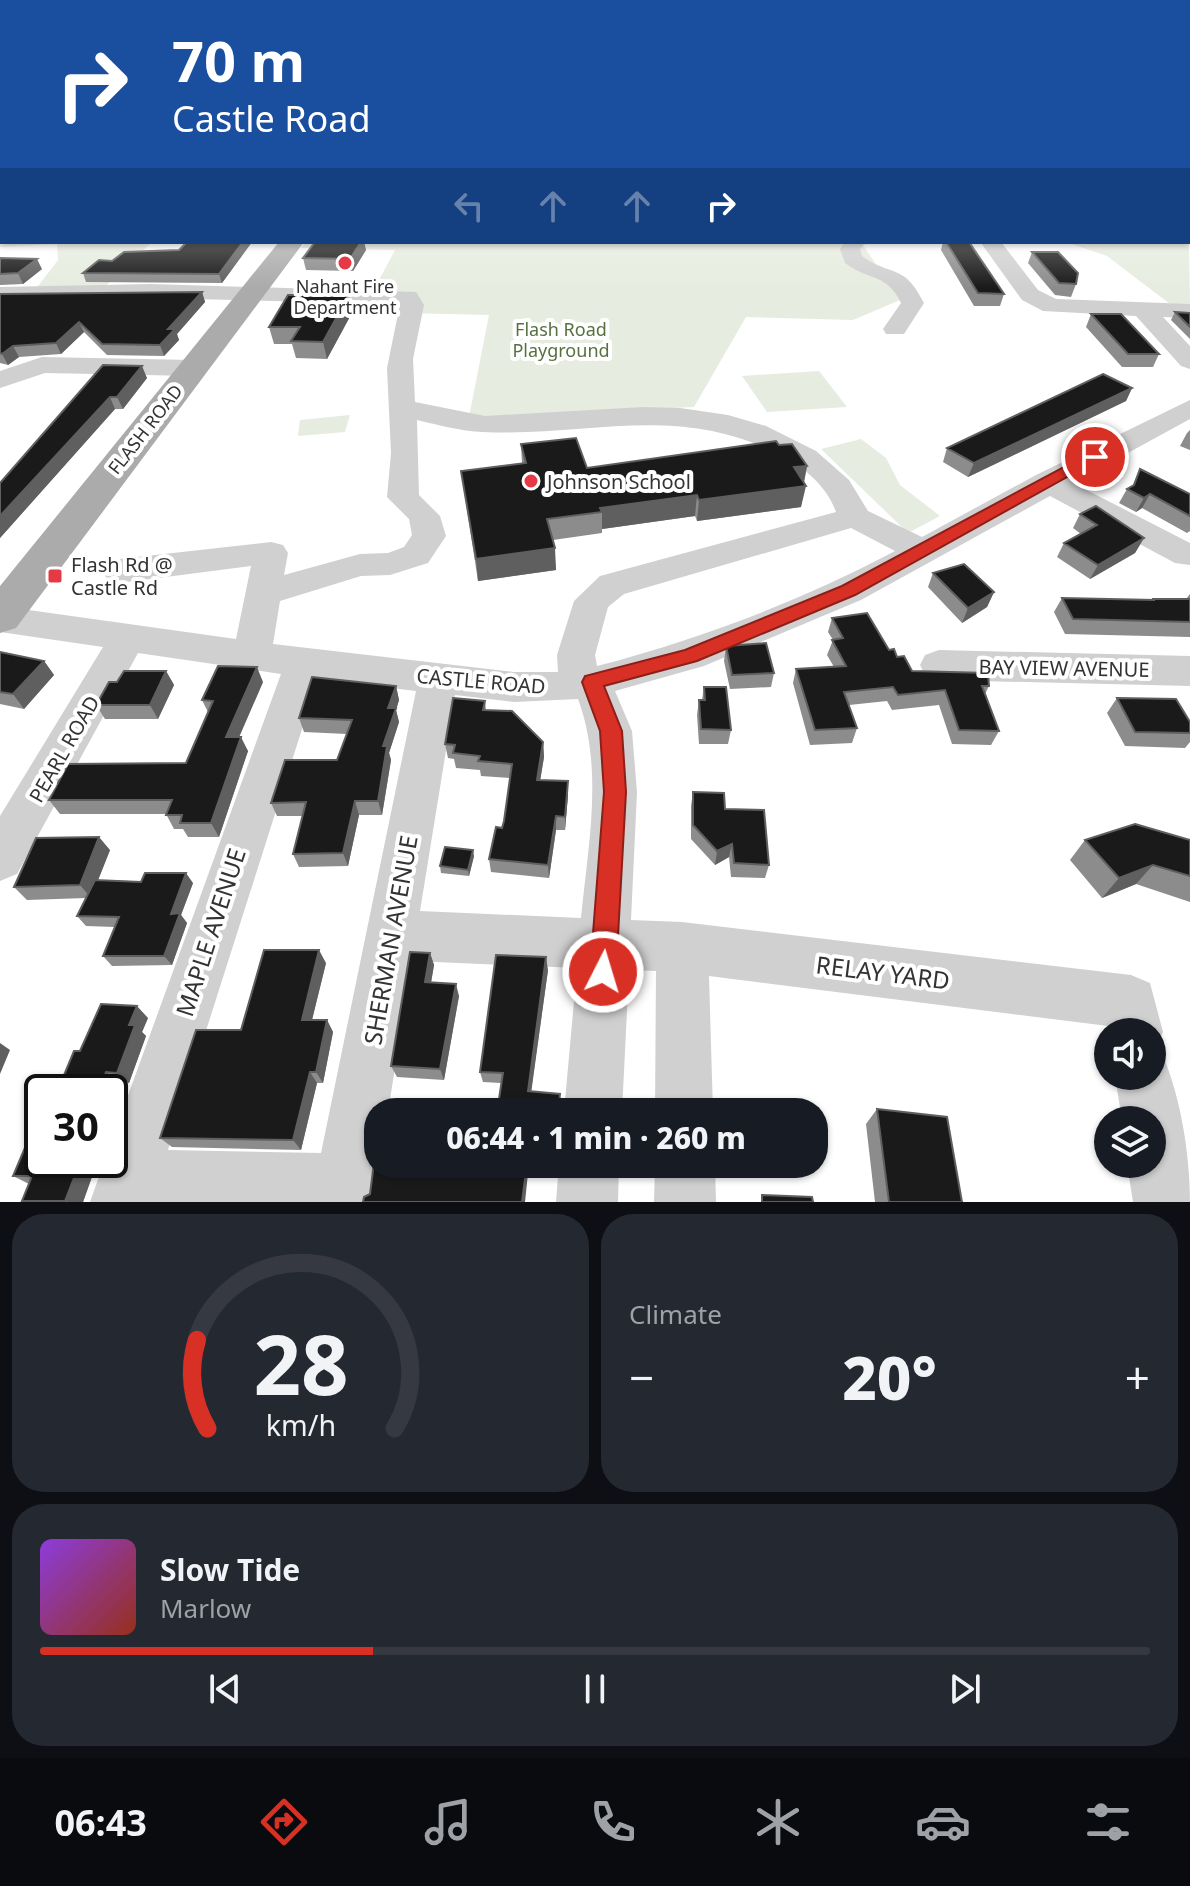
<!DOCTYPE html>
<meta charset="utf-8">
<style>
:root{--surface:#171b24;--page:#242831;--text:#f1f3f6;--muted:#9ea1a6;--line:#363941;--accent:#d93025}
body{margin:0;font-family:"Noto Sans",sans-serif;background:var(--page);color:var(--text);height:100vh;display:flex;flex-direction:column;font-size:30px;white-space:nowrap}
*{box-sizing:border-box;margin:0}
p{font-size:26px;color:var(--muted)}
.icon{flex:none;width:44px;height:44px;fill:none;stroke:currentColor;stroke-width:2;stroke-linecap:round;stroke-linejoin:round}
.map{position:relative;height:1202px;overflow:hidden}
.drawer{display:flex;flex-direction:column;gap:12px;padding:12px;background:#0d0f14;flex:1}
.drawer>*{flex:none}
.banner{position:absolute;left:0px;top:0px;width:1190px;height:244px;box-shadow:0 2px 6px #0004;background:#1a4fa0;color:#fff;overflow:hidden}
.buttons{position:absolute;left:1094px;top:1018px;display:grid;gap:16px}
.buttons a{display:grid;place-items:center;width:72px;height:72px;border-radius:50%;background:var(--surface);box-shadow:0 2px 6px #0004;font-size:40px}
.speed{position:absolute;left:24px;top:1074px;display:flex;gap:16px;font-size:40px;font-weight:700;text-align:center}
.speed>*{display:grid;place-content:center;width:104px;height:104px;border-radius:50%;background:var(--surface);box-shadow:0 2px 6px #0004;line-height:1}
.speed .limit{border:4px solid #111;border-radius:12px;background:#fff;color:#111}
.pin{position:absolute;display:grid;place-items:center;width:68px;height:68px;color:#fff;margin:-34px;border:4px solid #fff;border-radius:50%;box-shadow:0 2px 8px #0007}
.me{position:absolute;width:88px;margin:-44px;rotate:5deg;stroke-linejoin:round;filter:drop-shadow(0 0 6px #0008)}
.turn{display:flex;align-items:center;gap:28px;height:168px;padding:0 40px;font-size:36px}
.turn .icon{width:104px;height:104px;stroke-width:2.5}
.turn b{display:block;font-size:56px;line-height:68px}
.lanes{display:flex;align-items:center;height:76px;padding:0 40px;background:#0003;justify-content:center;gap:40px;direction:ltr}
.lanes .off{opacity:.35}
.big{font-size:60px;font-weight:800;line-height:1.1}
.drawer .widget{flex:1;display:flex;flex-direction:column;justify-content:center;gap:12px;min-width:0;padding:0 28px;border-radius:32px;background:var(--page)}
.drawer .dial{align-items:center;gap:0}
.dial svg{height:208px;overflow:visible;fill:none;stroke:var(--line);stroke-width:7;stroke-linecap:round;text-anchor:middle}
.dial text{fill:var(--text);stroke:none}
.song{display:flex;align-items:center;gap:24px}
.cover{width:96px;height:96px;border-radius:12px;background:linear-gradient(135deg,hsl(270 70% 55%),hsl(10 70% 35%))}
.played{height:8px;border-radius:4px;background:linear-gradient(90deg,var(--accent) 30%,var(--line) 30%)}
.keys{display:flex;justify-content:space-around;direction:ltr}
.heat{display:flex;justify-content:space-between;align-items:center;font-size:44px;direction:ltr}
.drawer .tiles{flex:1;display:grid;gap:12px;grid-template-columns:1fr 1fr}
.widget:last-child{grid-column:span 2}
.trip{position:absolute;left:364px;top:1098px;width:464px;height:80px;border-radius:32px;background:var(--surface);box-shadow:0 2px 6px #0004;font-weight:800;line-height:80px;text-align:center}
.tabs{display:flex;height:128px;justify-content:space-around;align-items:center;background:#090b0e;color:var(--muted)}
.tabs .icon{width:56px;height:56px}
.tabs .current{color:var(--accent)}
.tabs b{font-size:36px;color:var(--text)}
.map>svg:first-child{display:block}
.green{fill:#e6ecdf}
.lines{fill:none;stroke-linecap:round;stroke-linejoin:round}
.minor{fill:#d0d0d0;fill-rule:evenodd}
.major{fill:#ababab;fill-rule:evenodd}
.wall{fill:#8c8c8c}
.shaded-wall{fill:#5f5f5f}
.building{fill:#1a1a1a;stroke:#5f5f5f;stroke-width:2}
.route{fill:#d93025;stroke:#8d1f18;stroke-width:2}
.poi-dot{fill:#e63946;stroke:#fff;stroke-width:3}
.labels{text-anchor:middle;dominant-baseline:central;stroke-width:8;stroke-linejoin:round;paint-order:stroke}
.far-poi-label{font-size:18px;fill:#333;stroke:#fff}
.far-park-label{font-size:18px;fill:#56703f;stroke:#fff}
.far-street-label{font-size:18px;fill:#333;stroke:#fff}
.poi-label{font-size:20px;fill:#333;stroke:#fff;text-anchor:start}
.street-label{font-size:20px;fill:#333;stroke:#fff}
.near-street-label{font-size:24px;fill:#333;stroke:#fff}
</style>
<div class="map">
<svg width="1190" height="1202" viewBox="0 0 1190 1202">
<rect width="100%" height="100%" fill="#fff"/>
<path class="green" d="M0,120l2,122h150l-54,51 -66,1 26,-34 -1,-16 -57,3z
M1188,183l2,124h-16l-67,-51 -41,-14h122z
M306,242h573l-16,3 37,55 -47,20 -107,-3 -52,90 -225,10 20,-102 -127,-3 33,-62 -94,-2z
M819,371l28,36 -80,5 -25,-36z
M350,415l-5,17 -47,4 2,-16z
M861,439l25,19 14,27 40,31 -32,17 -87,-84z"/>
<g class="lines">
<path class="minor" d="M1188,186h2v10h-2z
M845,242h20l-5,7 2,7c31,22 41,6 62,47l-20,31h-18l-3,-5 18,-26c-14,-30 -32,-22 -56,-40l-5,-14z
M1001,242l37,48 18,9 134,5v14l-27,-1 27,29v23l-9,-3 -45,-50 -93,-5 -21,-11 -41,-57z
M151,284l265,8 8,13 -11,54 2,43 70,14 158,-9 37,1 48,7 38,11 50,25 33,29 19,31 54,26 114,-62 154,-75v19l-117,64 117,60v22l-15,-2 -125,-67 -189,104 -157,66 -89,25 17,40 5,61 -6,128 51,2 449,53 19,8 13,49 -9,20 9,4c18,42 27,100 27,146h-57l-6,-38h25v-44h-30l-7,-44h37v-44h-43l-1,-6 -399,-50 4,136h-58l1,-141 -27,-1 -7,142h-58l13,-144 -165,-7 -24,151h-10l1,52 -6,38h-283l15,-42h5v-15l171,-471 -143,-21 -121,221 -17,7v-65l103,-169 -103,-15v-26l236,33 15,-73 -132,17 -12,-4 -5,-8 5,-8 12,-4 152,-17 12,3 5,8 -4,22 76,-21 28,-1 16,-6 8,-12 -3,-16 -22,-22 4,-44 -4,-85 13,-64 -249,-6 -151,3v-14zM417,420c21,5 43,11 66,12 108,5 189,-29 294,21 25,13 49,31 59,59l-236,64 -26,25 -17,54 1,17h-44l-241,-28 7,-43 81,-25 29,-1 38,-12 18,-27 -6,-20 -21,-21zM851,528l44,23c-95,50 -194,88 -298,115l-2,-11 13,-48 16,-13zM318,679l98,12 -95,462 -153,-3zM455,695l59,7 64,-3c26,70 10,146 3,219l-161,-7z
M42,357l151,3 13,8 -13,8 -148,-3 -45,15v-17z
M939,650l251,6v30l-251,-6 -14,-5 -5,-10 5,-10z
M559,1164h60l-1,38h-62z
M655,1164h60l1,38h-62z"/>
<path class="major" d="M279,242h25l-288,386 -16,5v-47z"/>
</g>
<path class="wall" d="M252,242l-30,41 -136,-1 -3,-9 29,-12 67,-11z
M315,242h49l2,8 -13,21 -47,-1 -3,-12z
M943,242h26l35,52 -4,12h-26l-33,-56z
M1032,252l44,32 -5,13 -16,-2 -27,-32z
M0,258l42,11 -19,15 -23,1z
M202,292l3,10 -28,32 2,6 -15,16 -57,-1 -23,-23 -23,22 -42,3 -11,8 -8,-2v-69z
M353,311l-26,48 -31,-1 -4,-14h-18l-5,-17z
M1175,312l15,1v26l-19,-19z
M1091,314l68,40 -6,13h-31l-36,-40z
M103,365l44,13 -24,31h-8l-115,129v-55z
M1132,388l-6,13 -158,76 -25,-15 4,-14z
M1190,430v20l-10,-4 7,-13z
M521,444l66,24 192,-23 28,21 -3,17 -3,24 -104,14 -2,-5 -93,13v4l-49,7 3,30 -78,11 -17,-110 61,-8z
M1140,469l50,25v37l-3,2 -45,-25 -6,4 -17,-9 8,-14 5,-2z
M1080,514l64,24 -9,15 -45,26 -33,-22 7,-14 17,-9 -8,-6z
M933,573l61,19 -7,15 -25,16 -34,-36z
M1190,594v43l-125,-3 -11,-22 8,-14 89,2 1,-1h34z
M832,618l57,32 23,21 77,15 -4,8 14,37 -8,14 -39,-1 -13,-39 -47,5 -5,-9 -38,4 8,23 -5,15 -42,2 -17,-62 3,-14 38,-2 -7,-12 6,-15 -5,-8z
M726,646l48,27 -3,14 -41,2 -6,-28z
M0,652l44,9 10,14 -30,34 -24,-5z
M166,671l8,14 -16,34h-53l-9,-14 21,-23z
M263,682l-24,55 9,14 -29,86h-31l-5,-8h-9l-8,-15h-106l-11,-14 137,-37 22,-51 -6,-12z
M396,686l3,14 -3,10 3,12 -10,31 2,7 -9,55h-23l-11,51 -49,1 -6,-13 10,-38h-26l-6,-13 66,-43 10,-26 -43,-2 -5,-14z
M704,687l27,43 -3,14h-29l-2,-29 2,-15h3z
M1117,698l73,24v20l-5,6 -60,-2 -18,-33z
M485,701l1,9 57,32 1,15 -4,23 28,1v14l-3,35h-9l-7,48 -58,-6 -2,-13 15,-38 6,-43 -29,-2 -1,-6 -24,-2 -2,-9 -6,-1 -3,-14z
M693,792l32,17 44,56 -4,13 -34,-1 -2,-20 -14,8 -24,-26v-33z
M1085,840h105v62l-54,-18 -34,14 -32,-38z
M110,850l-12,30 95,3 -12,32 6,8 -15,42 -60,1 -9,-10 12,-29 -29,-1 -9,-10 9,-18 -59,2 -13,-13z
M474,856l-5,20 -28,-3 -1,-7z
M430,953l4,12 -3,18 28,13 -15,84 -47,-3 -6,-11z
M326,963l-14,57h15l6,12 -10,51h-6l-16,67 -129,-3 -12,-9 81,-108z
M548,970l-17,121 30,13 -1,8h-63l4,-29 -18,-1 -3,-10z
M148,1018l-6,14 4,4 -17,47h-10l-9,22v-13l-30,-41z
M877,1109l85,93h-87l-9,-78z
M98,1160l-15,42h-59l-2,-1 7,-17 -16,-8z"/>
<path class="shaded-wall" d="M243,242h9l-30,41 -3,-9z
M361,242h3l2,8 -13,21 -3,-12z
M37,259l5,10 -19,15 -5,-11z
M202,292l3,10 -28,32 2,6 -15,16 -4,-11 8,-16z
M349,295l4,16 -26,48 -4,-17z
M79,322l5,10 -23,22 -5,-11z
M13,346l6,11 -11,8 -6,-11z
M142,366l5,12 -24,31 -6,-12z
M1132,388l-6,13 -158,76 6,-14z
M110,397l5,12 -115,129v-22z
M807,466l-4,20h3l-5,21 -104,14 2,-21 95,-33z
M1150,494l-8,14 -6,4 8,-14z
M697,495l-2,21 -93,13v-17l-2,-4z
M1144,538l-9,15 -45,26 8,-14z
M555,548l1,22 -78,11 -2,-22z
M994,592l-7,15 -25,16 6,-15z
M44,661l10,14 -30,34 -11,-15z
M257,667l6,15 -30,69 -7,-14z
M166,671l8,14 -16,34 -8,-14z
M396,686l3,14 -3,10 3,12 -10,31 2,7 -9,55 -4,-14 5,-55 5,-38z
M241,737l7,14 -29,86 -8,-14z
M543,742l1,15 -6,37 -1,-14z
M568,781v14l-3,35v-13z
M355,801l4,14 -11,51 -5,-13z
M556,816v14l-7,48 -1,-13z
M99,837l11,13 -19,48 -11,-13z
M732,844l-3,13 -14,8 2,-14z
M473,850l1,6 -5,20 -1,-6z
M1153,865l-17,19 -34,14 17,-20z
M186,873l7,10 -12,32 6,8 -15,42 -8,-9 7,-42z
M319,950l7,13 -17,69 -7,-12z
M430,953l4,12 -5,29 -4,-12z
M546,957l2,13 -18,131 -2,-10z
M456,984l3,12 -15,84 -4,-11z
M137,1006l11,12 -6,14 4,4 -17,47 -12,-10 12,-48z
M327,1020l6,12 -10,51 -7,-11z
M0,1043l10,7 -10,24z
M106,1072l13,11 -9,22v-13h-12z
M310,1072l7,11 -16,67 -8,-10z
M81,1160h17l-15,42h-15l-3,-1z
M527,1164h2l-4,38h-3z"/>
<path class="building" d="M187,242h56l-24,32 -136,-1 16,-13 13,1 12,-9 55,-2z
M315,242h46l-11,17 -47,-1z
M946,242h23l35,52 -26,-1z
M1032,252h26l20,21 -2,11 -17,-1z
M0,258l37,1 -19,14 -18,1z
M202,292l-34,37h7l-15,16 -58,-1 -23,-22 -23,21 -43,3 -11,8 -2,-1v-59z
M288,295h61l-26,47 -32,-1 9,-14h-31z
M1175,312l15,1v14z
M1091,314h30l38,40h-31z
M103,365l39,1 -25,31h-7l-110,119v-33z
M1103,374l29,14 -158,75 -27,-15z
M576,438l11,30 189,-27 3,4 13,-1 15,22 -13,1 12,19 -107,14 -2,-5 -97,13 2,4 -55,7 8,29 -79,11 -15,-88 65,-8 -5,-19z
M1140,469l50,25v22l-40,-22 -6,4 -17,-9 7,-4z
M1096,506l48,32 -46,27 -34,-22 33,-18 -17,-11z
M964,564l30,28 -26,16 -35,-35z
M1062,598l93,2 -3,-1h38v23l-117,-3z
M867,613l22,37 5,-1 3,8 7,-1 8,15 76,2 1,13h-7l17,45 -40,-1 -14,-40 -47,5 -5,-8 -49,5 13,36 -42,2 -19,-61 50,-3 -14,-26 11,-2 -11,-20z
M766,643l8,30 -42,2 -6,-29z
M0,652l44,9 -31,33 -13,-2z
M218,666l39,1 -31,70h15l-30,86h-31l2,-8h-16l6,-15h-123l19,-36 118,-1 27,-62 -11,-1z
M124,671h42l-16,34h-54l13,-23h8z
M312,677l84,9 -8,22h8l-13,38h4l-9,55h-23l-12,52 -50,1 13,-52 -35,1 14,-43h52l15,-40 -53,-2z
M704,687h22l5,43 -30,-1 -2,-29h6z
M453,698l32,3 -2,9 29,1 31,31 -6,38 31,1 -3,36 -9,-1 -8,49 -59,-6 7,-32 6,1 2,-7 8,-57 -34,-3 2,-5 -27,-3 2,-8 -10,-1z
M1117,698l59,1 14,23v11l-55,-1z
M693,792l31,1 1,16 39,1 5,55 -35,-2 -2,-19 -15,7 -24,-26z
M1135,824l55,16v36l-37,-11 -34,13 -34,-38z
M99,837l-19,48 -66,2 22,-49z
M445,847l28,3 -5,20 -28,-4z
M145,873h41l-15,41 9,-1 -16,43h-61l16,-39 -42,-1 18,-36 46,2z
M264,950h55l-17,70h25l-11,52h-6l-17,68 -133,-2 36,-108h45z
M410,952l20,1 -5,29 31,2 -16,85 -49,-3z
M496,955l50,2 -18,134 32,3 -2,18h-61l6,-39 -23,-1z
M101,1004l36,2 -8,19h6l-18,48 -11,-1 -8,20h-41l17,-41h6z
M877,1109l70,8 15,85h-73z
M42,1129v31h39l-16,41h-43l10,-25h-19l14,-33h9z
M376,1147h2v17h149l-5,38h-159l1,-5 6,-3z
M762,1195l50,2 1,5h-51z"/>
<linearGradient id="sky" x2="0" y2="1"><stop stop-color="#9ec6ea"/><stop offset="0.42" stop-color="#fff"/><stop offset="1" stop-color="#fff" stop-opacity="0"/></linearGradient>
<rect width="1190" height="288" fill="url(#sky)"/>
<path class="route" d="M1090,453l13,4 -248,138 -158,66 -93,25 18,45 4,61 -10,180 -4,9 -9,4 -9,-4 -4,-9 14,-180 -4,-61 -18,-49 3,-6 100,-26 157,-64z"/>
<g class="poi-dot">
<circle cx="345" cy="263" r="8"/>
<circle cx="531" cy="481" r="8"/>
<rect x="47" y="568" width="16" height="16" rx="4"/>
</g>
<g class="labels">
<g class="far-poi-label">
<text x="345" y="286">Nahant Fire<tspan x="345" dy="21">Department</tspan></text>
</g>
<g class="far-park-label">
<text x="561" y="329">Flash Road<tspan x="561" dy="21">Playground</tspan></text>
</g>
<g class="far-street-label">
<text transform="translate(145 429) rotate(-52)">FLASH ROAD</text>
</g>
<g class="poi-label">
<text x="547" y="481">Johnson School</text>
<text x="71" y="564">Flash Rd @<tspan x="71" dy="23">Castle Rd</tspan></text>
</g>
<g class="street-label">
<text transform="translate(1064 668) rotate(1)">BAY VIEW AVENUE</text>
<text transform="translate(481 681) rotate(5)">CASTLE ROAD</text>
<text transform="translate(64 749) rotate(-60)">PEARL ROAD</text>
</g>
<g class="near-street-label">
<text transform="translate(210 932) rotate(-72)">MAPLE AVENUE</text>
<text transform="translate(390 940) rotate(-80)">SHERMAN AVENUE</text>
<text transform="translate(883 972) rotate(7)">RELAY YARD</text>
</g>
</g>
</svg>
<div class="buttons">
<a><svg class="icon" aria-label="sound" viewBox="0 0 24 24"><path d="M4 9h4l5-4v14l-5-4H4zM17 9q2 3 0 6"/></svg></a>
<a><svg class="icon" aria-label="layers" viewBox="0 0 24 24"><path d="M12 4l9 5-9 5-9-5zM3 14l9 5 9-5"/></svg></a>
</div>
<div class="speed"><div class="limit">30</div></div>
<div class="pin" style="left:1095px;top:457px;background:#d93025"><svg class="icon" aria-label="arrive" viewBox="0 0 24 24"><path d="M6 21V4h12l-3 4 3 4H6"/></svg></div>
<svg class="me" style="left:603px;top:972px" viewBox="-20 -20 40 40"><circle r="17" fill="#d93025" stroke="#fff" stroke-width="3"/><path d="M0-11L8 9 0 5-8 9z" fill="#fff"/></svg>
<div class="trip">06:44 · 1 min · 260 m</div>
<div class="banner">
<div class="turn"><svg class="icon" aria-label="right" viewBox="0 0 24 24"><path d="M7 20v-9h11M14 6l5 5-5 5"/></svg><div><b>70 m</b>Castle Road</div></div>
<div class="lanes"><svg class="icon off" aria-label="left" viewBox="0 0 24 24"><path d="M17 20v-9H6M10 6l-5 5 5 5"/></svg><svg class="icon off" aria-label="ahead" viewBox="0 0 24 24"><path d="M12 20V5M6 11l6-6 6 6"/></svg><svg class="icon off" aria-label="ahead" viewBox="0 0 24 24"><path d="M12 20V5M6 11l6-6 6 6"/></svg><svg class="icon" aria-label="right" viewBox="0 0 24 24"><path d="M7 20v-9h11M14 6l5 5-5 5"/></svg></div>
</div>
</div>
<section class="drawer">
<div class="tiles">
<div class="widget dial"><svg viewBox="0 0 100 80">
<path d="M14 69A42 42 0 1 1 86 69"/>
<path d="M14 69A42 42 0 0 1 10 35" stroke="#d93025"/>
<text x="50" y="56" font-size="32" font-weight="700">28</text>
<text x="50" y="72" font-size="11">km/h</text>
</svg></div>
<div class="widget"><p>Climate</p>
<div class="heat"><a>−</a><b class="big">20°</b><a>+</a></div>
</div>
<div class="widget">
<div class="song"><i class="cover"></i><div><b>Slow Tide</b><p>Marlow</p></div></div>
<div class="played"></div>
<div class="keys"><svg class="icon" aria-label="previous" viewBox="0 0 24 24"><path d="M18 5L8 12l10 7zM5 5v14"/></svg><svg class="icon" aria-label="pause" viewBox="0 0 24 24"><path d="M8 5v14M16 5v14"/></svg><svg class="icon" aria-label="next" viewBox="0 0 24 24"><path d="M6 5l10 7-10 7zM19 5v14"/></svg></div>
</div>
</div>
</section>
<nav class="tabs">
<b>06:43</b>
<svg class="icon current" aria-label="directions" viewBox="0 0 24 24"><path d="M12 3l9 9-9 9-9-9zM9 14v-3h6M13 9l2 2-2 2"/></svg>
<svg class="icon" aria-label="music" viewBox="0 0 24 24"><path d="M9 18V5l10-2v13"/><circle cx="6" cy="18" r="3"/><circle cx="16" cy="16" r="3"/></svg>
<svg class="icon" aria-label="phone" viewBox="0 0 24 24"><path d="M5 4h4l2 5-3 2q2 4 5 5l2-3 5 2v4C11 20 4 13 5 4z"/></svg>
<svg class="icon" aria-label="climate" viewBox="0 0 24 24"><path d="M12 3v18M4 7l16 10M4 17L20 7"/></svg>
<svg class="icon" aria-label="car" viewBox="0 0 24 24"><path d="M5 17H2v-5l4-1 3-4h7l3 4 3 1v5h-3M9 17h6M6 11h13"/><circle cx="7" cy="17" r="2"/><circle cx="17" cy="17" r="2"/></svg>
<svg class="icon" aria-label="filters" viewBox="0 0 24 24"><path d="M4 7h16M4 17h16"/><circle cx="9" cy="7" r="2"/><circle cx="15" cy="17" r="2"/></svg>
</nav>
